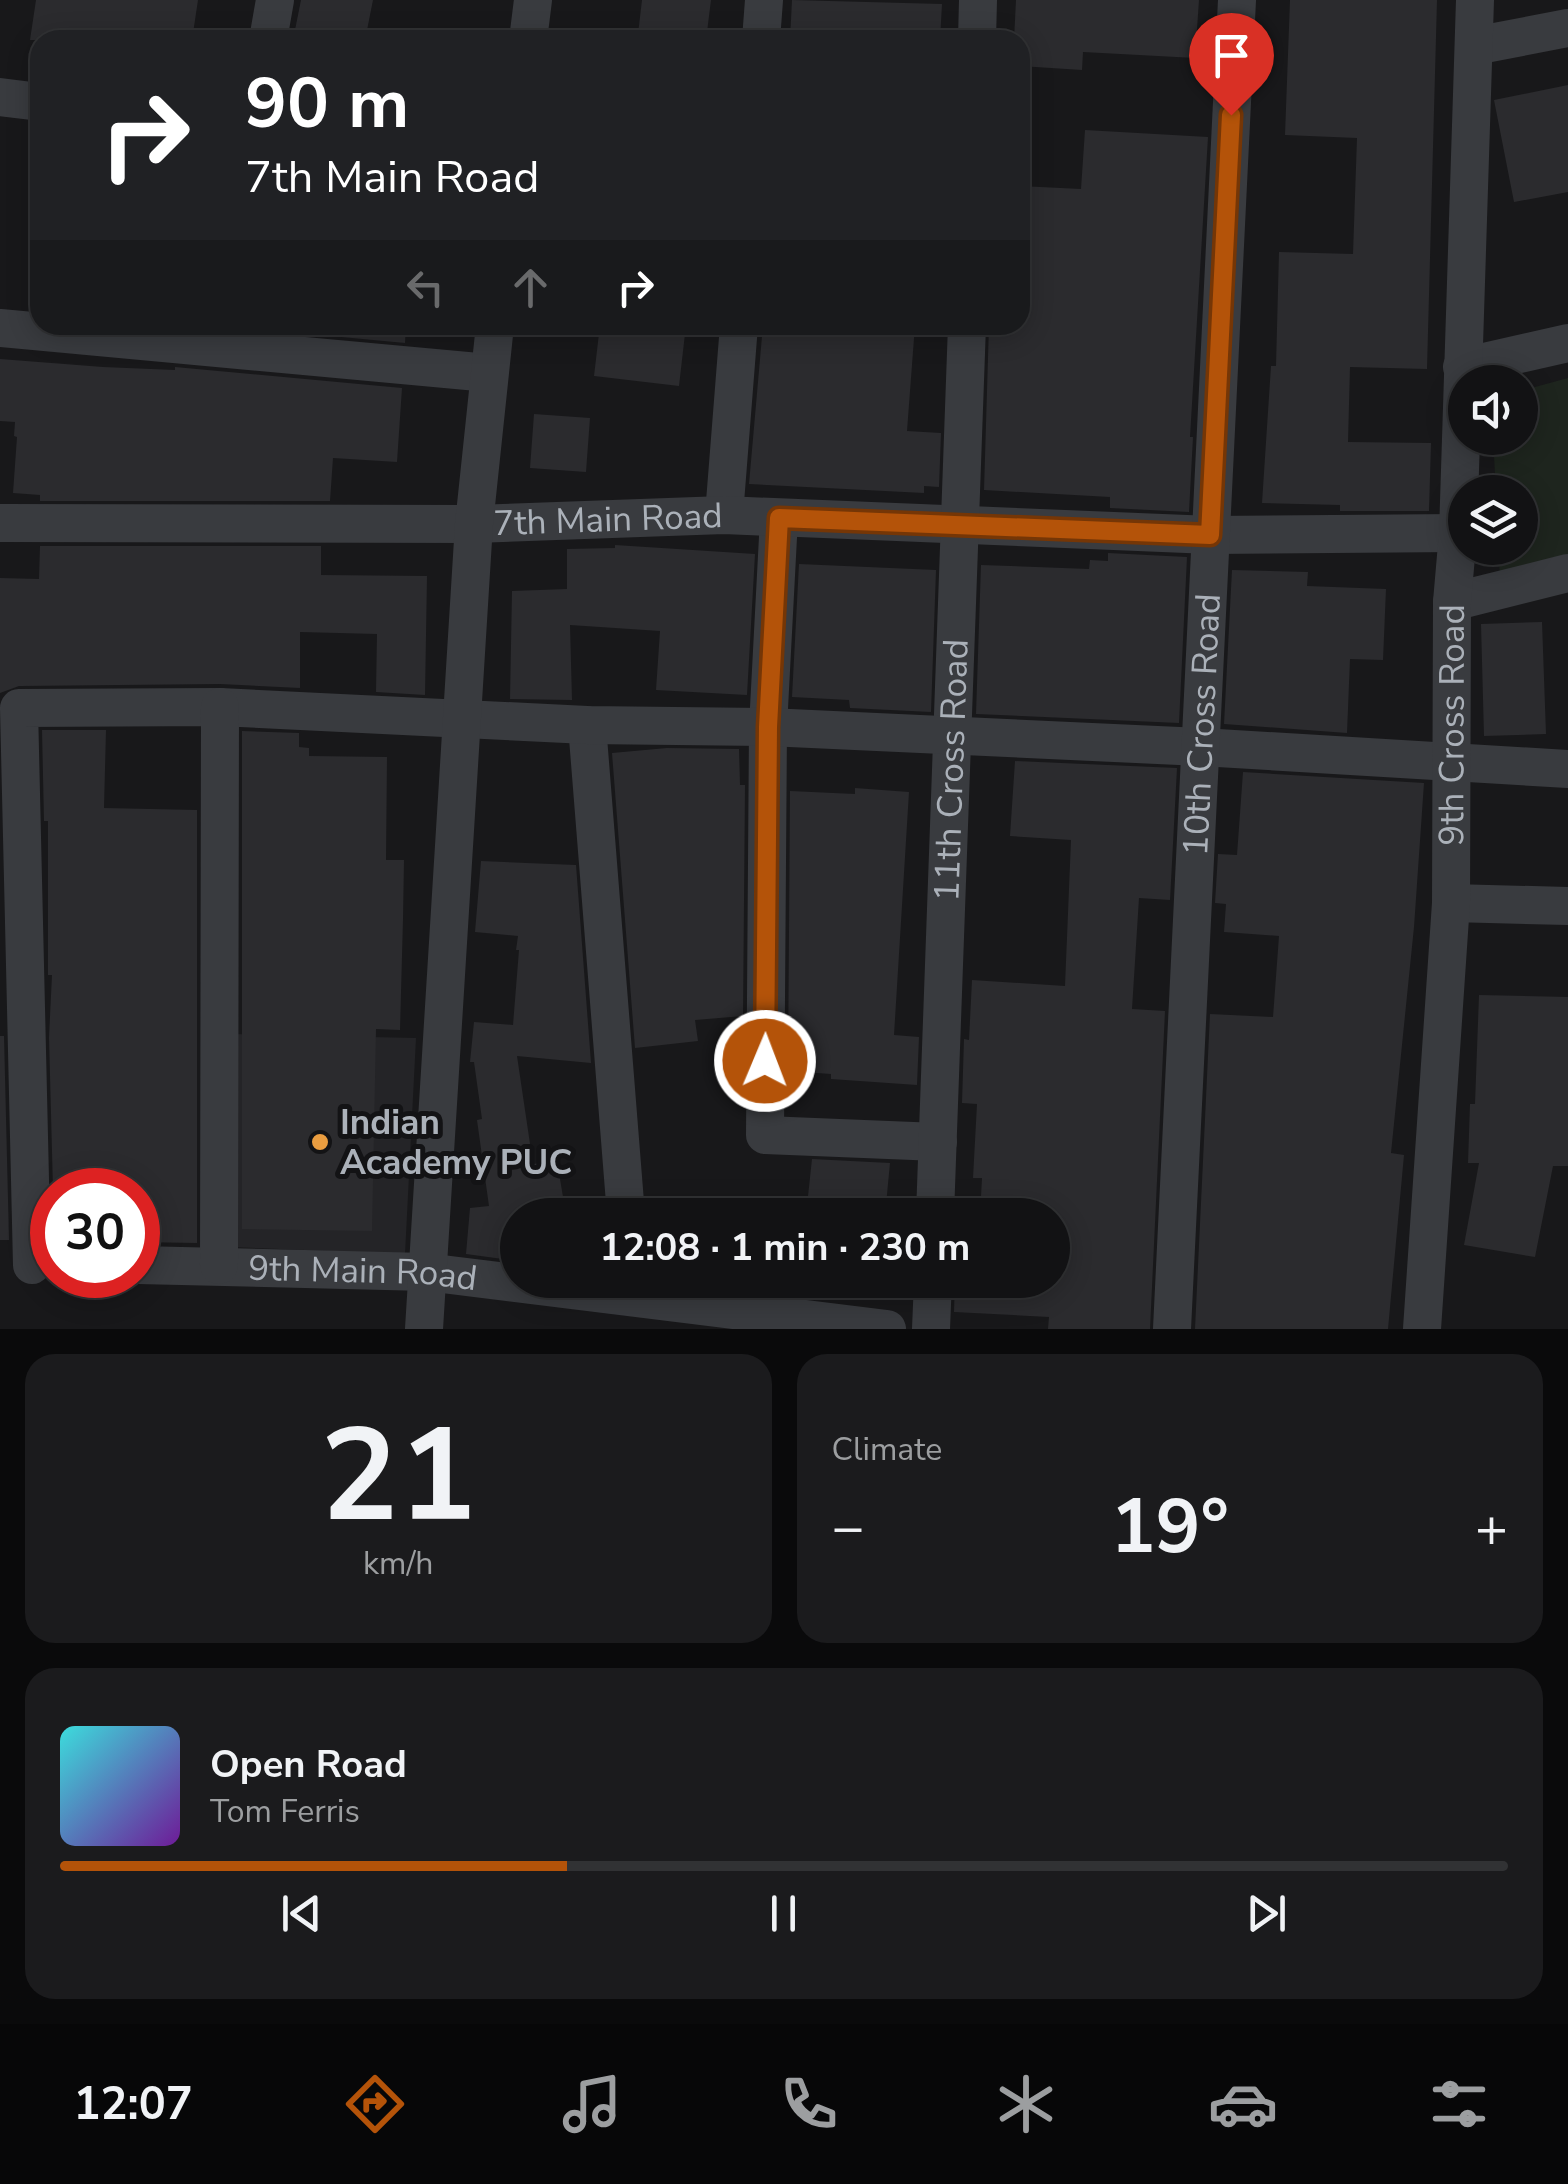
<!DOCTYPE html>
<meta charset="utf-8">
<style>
:root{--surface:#121214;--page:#1b1b1d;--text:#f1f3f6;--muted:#9c9ea0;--line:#313234;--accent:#b45309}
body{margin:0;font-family:"Nunito Sans",sans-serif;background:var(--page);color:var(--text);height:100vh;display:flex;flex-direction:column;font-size:38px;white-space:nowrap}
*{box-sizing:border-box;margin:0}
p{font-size:32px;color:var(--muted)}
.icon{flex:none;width:55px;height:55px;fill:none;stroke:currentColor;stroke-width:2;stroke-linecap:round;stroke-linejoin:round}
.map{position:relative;height:1329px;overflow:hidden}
.details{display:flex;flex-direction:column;gap:25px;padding:25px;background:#0a0a0b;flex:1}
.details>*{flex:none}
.hud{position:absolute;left:30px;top:30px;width:1000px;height:305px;border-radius:30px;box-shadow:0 5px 25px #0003,0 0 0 2px var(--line);background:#202124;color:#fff;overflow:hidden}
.fabs{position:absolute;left:1448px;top:365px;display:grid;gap:20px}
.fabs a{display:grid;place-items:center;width:90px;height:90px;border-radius:50%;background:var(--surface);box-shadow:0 5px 25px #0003,0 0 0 2px var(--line);font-size:50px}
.speed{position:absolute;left:30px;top:1168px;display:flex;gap:20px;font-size:50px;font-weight:700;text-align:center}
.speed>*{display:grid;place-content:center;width:130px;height:130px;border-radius:50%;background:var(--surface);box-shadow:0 5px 25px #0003,0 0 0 2px var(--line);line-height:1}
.speed .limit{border:15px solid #d22;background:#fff;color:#111}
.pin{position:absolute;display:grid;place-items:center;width:85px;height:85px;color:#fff;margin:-102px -42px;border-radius:50% 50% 50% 0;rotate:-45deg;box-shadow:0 0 10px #0007}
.pin .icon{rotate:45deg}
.me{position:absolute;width:110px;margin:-55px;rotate:1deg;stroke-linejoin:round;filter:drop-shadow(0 0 8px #0008)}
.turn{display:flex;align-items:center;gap:35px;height:210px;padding:0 50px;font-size:45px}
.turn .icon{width:130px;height:130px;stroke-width:2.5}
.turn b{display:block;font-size:70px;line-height:85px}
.lanes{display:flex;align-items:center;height:95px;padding:0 50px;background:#0003;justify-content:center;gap:50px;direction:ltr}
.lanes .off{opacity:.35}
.big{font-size:75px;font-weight:700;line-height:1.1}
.details .tile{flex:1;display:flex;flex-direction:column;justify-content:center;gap:15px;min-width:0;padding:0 35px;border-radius:30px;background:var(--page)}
.details .dial{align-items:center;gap:0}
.dial b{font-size:130px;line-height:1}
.song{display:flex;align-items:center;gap:30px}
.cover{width:120px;height:120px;border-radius:15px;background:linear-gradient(135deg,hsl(180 70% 55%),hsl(280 70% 35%))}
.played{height:10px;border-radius:5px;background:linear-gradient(90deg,var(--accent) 35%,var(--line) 35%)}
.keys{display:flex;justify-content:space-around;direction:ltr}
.heat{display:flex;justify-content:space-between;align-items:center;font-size:55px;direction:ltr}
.details .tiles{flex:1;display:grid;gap:25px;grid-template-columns:1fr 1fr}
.tile:last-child{grid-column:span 2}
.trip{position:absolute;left:500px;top:1198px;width:570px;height:100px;border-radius:50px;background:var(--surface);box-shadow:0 5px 25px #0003,0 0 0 2px var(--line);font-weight:700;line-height:100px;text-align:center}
.dock{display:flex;height:160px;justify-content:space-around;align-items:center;background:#070708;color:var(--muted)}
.dock .icon{width:70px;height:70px}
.dock .selected{color:var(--accent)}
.dock b{font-size:45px;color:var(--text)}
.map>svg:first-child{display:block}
.built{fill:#242427}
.green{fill:#1e251e}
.building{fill:#2b2b2e}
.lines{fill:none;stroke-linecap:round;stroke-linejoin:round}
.minor{stroke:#393b3f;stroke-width:38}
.route-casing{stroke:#753606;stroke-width:25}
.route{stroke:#b45309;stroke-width:18}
.poi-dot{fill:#ea9d40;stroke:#131315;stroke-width:4}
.labels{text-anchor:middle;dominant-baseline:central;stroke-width:10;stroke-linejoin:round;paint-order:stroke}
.street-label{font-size:35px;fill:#abb1b9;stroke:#131315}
.poi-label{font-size:35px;font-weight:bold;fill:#abb1b9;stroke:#131315;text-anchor:start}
</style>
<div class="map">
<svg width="1568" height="1329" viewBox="0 0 1568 1329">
<rect width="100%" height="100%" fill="#18181a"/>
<path class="built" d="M229,1034l187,4 -11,216 -174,-7z"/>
<path class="green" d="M1568,378v182l-68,16 -2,-28h22v-56h-24l-3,-54h27v-47z"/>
<path class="building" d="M36,0h162l-6,40h-162z
M301,0h72l-8,40h-72z
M642,0h69l-5,40 -68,-6z
M792,0l150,4 -2,36h-150z
M1016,0h183l-4,58 -112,-6 -1,18 -62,-4v-26h-6z
M1290,0h147l-10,369 -77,-2 -2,75 83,1 -2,68h-89v-6l-78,-2 9,-137h5l3,-114 74,2 4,-116 -72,-3z
M1568,85v107l-54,10 -20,-102z
M1085,130l123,7 -18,300h3l-4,75 -79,-4v-11l-126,-7 5,-165h31v-139l61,3z
M213,325h193l-1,18z
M600,325h86l-7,61 -85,-10z
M763,325h152l-8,106 34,2 -2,54 -15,-1v7l-175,-9z
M0,359l103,8 72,3v-3l227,21 -5,74 -64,-4 -3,43h-290v-6l-27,-2 4,-56 -3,-1 1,-14 -15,-1z
M534,414l56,4 -4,54 -56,-4z
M615,545l140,9 -8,141 -91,-5 4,-59 -90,-6 2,75 -62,-1 2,-108 55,-2v-40l48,-1z
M40,546h281v29l106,1 -2,119 -49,-3 1,-58 -77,-2v56l-80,-4 -201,2 -19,7v-115l39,1z
M1108,553l79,4 -8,166 -203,-9 5,-149 108,4 1,-9 18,1z
M799,564l137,6 -5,142 -81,-4 -1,-8 -57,-3z
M1232,570l76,2 -1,14 79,3 -3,71 -33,-1 -3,74 -123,-9z
M1542,622l4,112 -62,2 -3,-112z
M42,730h64l-2,78 93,2v433l-59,-1v-52h-85l-4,-153 3,-62h-4v-154h-4z
M242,731l57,2v14l10,1v8l78,1 -1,103h18l-1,59 -3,111 -24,-1 -4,202 -130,-2z
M667,748l72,1 1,36h5l-2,231 -48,4 3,21 -63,7 -23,-295z
M1015,761l162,7 -7,132 -31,-2 -7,111 33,2 -15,318h-102l1,-12 -95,-5 1,-32h97v-65h-72l2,-37h-9l4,-74 -15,-1 2,-64 5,1 3,-60 93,6 6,-146 -61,-4z
M1243,772l181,11 -10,144 -23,226 13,2 -16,174h-193l15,-315 63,3 6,-81 -55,-4 2,-28 -11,-1 3,-49 19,1z
M855,788l54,4 -15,243 25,2 -2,48 -86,-6v-5l-43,-3 2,-280 65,3z
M481,861l95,4 15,198 -74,-7 16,108 24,-3 9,54h-48v46l-52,-7 4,-46 19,-2 -12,-86 5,-1 -8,-57h-4l4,-40 39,3 6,-75h-3l2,-14 -43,-4z
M1479,995l89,2v169h-15l-18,91 -71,-12 15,-82h-11l2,-59h5z
M0,1036h4l5,204h-9z
M812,1159l78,4 -5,52h-79z"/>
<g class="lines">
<g class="minor">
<path d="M268,40l7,-40"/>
<path d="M528,40l5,-40"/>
<path d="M761,40l3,-40"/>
<path d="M977,40l1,-40"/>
<path d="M1474,46l94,-18"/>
<path d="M0,97l40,5"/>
<path d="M0,328l489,45"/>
<path d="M1462,367l106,-24"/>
<path d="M724,515l15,-190"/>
<path d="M779,518l-11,209 -3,408 173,7"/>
<path id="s1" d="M0,523l474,1 250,-9 487,20 247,-2"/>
<path d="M1452,602l116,-29"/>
<path d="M587,725l39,490"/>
<path d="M1451,903l117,3"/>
<path id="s2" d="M935,1215l32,-890"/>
<path d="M32,1265l-13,-557 201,-1 367,18 181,2 433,20 367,22"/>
<path id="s3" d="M138,1265l288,7 461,57"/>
<path d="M219,1265l1,-558"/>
<path d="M424,1329l50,-805 21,-199"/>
<path d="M931,1329l2,-49"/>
<path id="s4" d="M1172,1329l65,-1329"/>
<path id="s5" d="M1422,1329l29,-426 1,-301 6,-69 17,-533"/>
</g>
</g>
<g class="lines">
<defs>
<path id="route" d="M765,1061l3,-334 11,-209 431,17 21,-420"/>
</defs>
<use href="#route" class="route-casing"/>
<use href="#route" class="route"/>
</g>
<circle class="poi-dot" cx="320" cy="1142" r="10"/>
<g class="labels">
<g class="street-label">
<text stroke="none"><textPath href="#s1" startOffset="608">7th Main Road</textPath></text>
<text stroke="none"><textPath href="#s4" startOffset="605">10th Cross Road</textPath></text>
<text stroke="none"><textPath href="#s5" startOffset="605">9th Cross Road</textPath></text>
<text stroke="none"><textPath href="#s2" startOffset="445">11th Cross Road</textPath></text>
<text stroke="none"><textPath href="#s3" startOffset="225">9th Main Road</textPath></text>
</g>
<g class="poi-label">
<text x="340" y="1122">Indian<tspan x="340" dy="40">Academy PUC</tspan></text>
</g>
</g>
</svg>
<div class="fabs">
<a><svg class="icon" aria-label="sound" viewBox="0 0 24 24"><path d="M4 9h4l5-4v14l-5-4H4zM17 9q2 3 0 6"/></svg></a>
<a><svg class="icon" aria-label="layers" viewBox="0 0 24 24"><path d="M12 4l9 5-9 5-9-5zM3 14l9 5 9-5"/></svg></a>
</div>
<div class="speed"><div class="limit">30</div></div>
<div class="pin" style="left:1231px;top:115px;background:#d93025"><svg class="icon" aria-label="arrive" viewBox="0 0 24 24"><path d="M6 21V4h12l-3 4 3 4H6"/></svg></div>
<svg class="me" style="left:765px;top:1061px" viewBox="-20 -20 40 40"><circle r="17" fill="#b45309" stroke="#fff" stroke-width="3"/><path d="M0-11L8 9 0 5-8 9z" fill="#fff"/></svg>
<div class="trip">12:08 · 1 min · 230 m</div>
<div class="hud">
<div class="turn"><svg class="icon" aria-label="right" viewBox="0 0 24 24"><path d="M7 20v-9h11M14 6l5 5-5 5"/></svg><div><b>90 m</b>7th Main Road</div></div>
<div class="lanes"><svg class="icon off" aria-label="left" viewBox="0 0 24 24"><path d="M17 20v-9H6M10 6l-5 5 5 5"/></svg><svg class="icon off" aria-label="ahead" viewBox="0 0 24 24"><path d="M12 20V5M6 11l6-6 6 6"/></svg><svg class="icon" aria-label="right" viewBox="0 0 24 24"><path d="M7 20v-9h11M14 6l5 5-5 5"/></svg></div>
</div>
</div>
<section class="details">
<div class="tiles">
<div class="tile dial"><b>21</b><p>km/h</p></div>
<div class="tile"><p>Climate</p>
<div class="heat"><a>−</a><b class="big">19°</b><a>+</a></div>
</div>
<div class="tile">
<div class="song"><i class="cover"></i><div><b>Open Road</b><p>Tom Ferris</p></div></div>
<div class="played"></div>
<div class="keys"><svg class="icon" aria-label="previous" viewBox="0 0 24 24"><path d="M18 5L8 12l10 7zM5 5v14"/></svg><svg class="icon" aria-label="pause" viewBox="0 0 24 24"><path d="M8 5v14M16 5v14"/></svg><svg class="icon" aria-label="next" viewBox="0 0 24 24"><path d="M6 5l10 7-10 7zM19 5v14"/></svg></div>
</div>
</div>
</section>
<nav class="dock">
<b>12:07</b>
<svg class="icon selected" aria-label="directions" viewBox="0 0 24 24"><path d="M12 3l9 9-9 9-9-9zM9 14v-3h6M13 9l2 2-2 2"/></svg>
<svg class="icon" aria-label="music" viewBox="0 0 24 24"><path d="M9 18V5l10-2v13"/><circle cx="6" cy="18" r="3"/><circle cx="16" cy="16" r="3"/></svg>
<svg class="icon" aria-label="phone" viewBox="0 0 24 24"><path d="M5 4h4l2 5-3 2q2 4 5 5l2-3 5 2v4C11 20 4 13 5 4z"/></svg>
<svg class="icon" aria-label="climate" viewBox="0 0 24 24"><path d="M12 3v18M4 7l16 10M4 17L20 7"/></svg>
<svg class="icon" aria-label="car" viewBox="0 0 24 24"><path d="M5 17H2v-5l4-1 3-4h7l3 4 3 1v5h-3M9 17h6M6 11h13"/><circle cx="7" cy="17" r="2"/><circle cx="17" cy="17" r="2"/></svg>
<svg class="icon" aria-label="filters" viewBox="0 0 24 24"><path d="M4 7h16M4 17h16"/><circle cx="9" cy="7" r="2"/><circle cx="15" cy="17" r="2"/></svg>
</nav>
